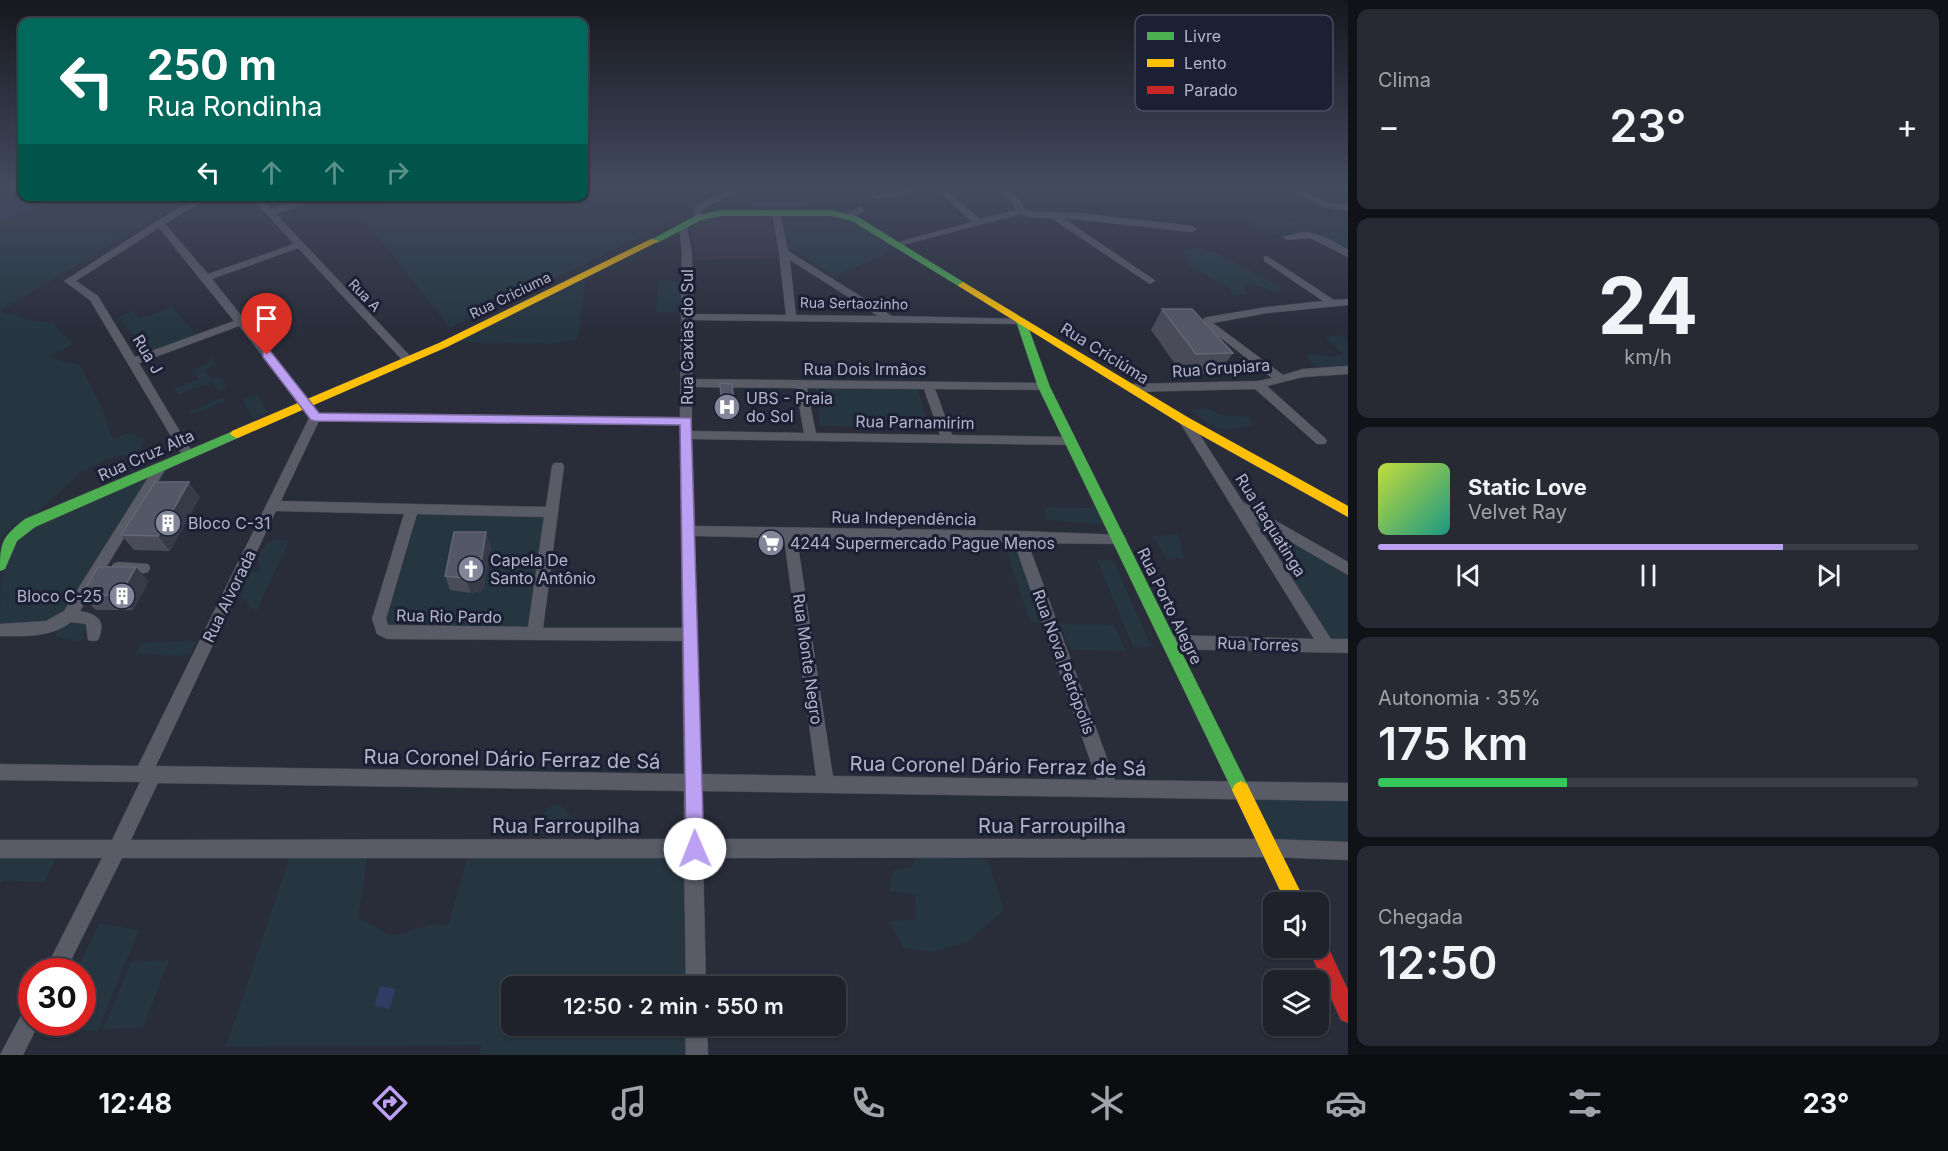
<!DOCTYPE html>
<html lang="pt">
<meta charset="utf-8">
<style>
:root{--surface:#1f212b;--page:#272933;--text:#f1f3f6;--muted:#a1a3a9;--line:#3c3e47;--accent:#bca0f2}
body{margin:0;font-family:Inter,sans-serif;background:var(--page);color:var(--text);height:100vh;display:flex;flex-direction:column;font-size:22px;white-space:nowrap}
*{box-sizing:border-box;margin:0}
p{font-size:20px;color:var(--muted)}
.icon{flex:none;width:33px;height:33px;fill:none;stroke:currentColor;stroke-width:2;stroke-linecap:round;stroke-linejoin:round}
.map{position:relative;flex:1;overflow:hidden}
.details{display:flex;flex-direction:column;gap:9px;padding:9px;background:#111218;width:600px}
.details>*{flex:none}
.hud{position:absolute;left:18px;top:18px;width:570px;height:183px;border-radius:12px;box-shadow:0 2px 4px #0004,0 0 0 2px var(--line);background:#00695c;color:#fff;overflow:hidden}
.fabs{position:absolute;left:1263px;top:892px;display:grid;gap:12px}
.fabs a{display:grid;place-items:center;width:66px;height:66px;border-radius:12px;background:var(--surface);box-shadow:0 2px 4px #0004,0 0 0 2px var(--line);font-size:30px}
.speed{position:absolute;left:18px;top:958px;display:flex;gap:12px;font-size:30px;font-weight:700;text-align:center}
.speed>*{display:grid;place-content:center;width:78px;height:78px;border-radius:50%;background:var(--surface);box-shadow:0 2px 4px #0004,0 0 0 2px var(--line);line-height:1}
.speed .limit{border:9px solid #d22;background:#fff;color:#111}
.pin{position:absolute;display:grid;place-items:center;width:51px;height:51px;color:#fff;margin:-62px -26px;border-radius:50% 50% 50% 0;rotate:-45deg;box-shadow:0 0 6px #0007}
.pin .icon{rotate:45deg}
.me{position:absolute;width:66px;margin:-33px;rotate:359deg;stroke-linejoin:round;filter:drop-shadow(0 0 4px #0008)}
.turn{display:flex;align-items:center;gap:21px;height:126px;padding:0 30px;font-size:27px}
.turn .icon{width:78px;height:78px;stroke-width:2.5}
.turn b{display:block;font-size:42px;line-height:51px}
.lanes{display:flex;align-items:center;height:57px;padding:0 30px;background:#0003;justify-content:center;gap:30px;direction:ltr}
.lanes .off{opacity:.35}
.big{font-size:45px;font-weight:600;line-height:1.1}
.details .widget{flex:1;display:flex;flex-direction:column;justify-content:center;gap:9px;min-width:0;padding:0 21px;border-radius:12px;background:var(--page)}
.details .dial{align-items:center;gap:0}
.dial b{font-size:78px;line-height:1}
.song{display:flex;align-items:center;gap:18px}
.cover{width:72px;height:72px;border-radius:9px;background:linear-gradient(135deg,hsl(70 70% 55%),hsl(170 70% 35%))}
.played{height:6px;border-radius:3px;background:linear-gradient(90deg,var(--accent) 75%,var(--line) 75%)}
.keys{display:flex;justify-content:space-around;direction:ltr}
.heat{display:flex;justify-content:space-between;align-items:center;font-size:33px;direction:ltr}
.charge{height:9px;border-radius:4px;background:linear-gradient(90deg,#34c759 35%,var(--line) 0)}
.trip{position:absolute;left:501px;top:976px;width:345px;height:60px;border-radius:12px;background:var(--surface);box-shadow:0 2px 4px #0004,0 0 0 2px var(--line);font-weight:600;line-height:60px;text-align:center}
.menu{display:flex;height:96px;justify-content:space-around;align-items:center;background:#0c0d11;color:var(--muted)}
.menu .icon{width:42px;height:42px}
.menu .active{color:var(--accent)}
.menu b{font-size:27px;color:var(--text)}
main{display:flex;flex:1;min-height:0}
.map>svg:first-child{display:block}
.medical{fill:#363242}
.green{fill:#253640}
.water{fill:#313b63}
.lines{fill:none;stroke-linecap:round;stroke-linejoin:round}
.stream{stroke:#313b63;stroke-width:2}
.street-casing{stroke:#454852;stroke-width:1}
.fast-casing{stroke:#454852;stroke-width:1}
.slow-casing{stroke:#454852;stroke-width:1}
.jam-casing{stroke:#454852;stroke-width:1}
.street{fill:#595b67;fill-rule:evenodd}
.fast{fill:#4caf50;fill-rule:evenodd}
.slow{fill:#ffc107;fill-rule:evenodd}
.jam{fill:#c62828;fill-rule:evenodd}
.wall{fill:#494b59}
.shaded-wall{fill:#373a47}
.building{fill:#545765;stroke:#636675;stroke-width:1.5}
.route{fill:#bca0f2;stroke:#7a689d;stroke-width:1.5}
.labels{text-anchor:middle;dominant-baseline:central;stroke-width:6;stroke-linejoin:round;paint-order:stroke}
.far-street-label{font-size:14px;fill:#b3b6cb;stroke:#1b2035}
.street-label{font-size:16px;fill:#b3b6cb;stroke:#1b2035}
.poi-label{font-size:16px;fill:#b3b6cb;stroke:#1b2035;text-anchor:start}
.near-street-label{font-size:20px;fill:#b3b6cb;stroke:#1b2035}
.key{fill:#1b2035;stroke:#494d62;stroke-width:1.5}
.key-label{font-size:16px;fill:#b3b6cb}
</style>
<main>
<div class="map">
<svg width="1348" height="1055" viewBox="0 0 1348 1055">
<rect width="100%" height="100%" fill="#292c39"/>
<path class="medical" d="M783,211l8,47 -95,2 -6,-38 14,-6z"/>
<path class="green" d="M0,187h22v9l169,1 -191,114 29,9 24,3 20,21 -20,11 2,4 25,6 20,39 13,35 14,-6 18,6 -9,14 -29,6 -27,14 -47,43 -19,9 -14,14z
M584,187h161l-295,141 -91,-115 51,-16 174,-1z
M1059,187h17l30,7 2,4 8,1 3,8 -10,2 -16,-5 -1,8h-15l-3,-6 12,2 -1,-6 -20,-5z
M1309,187h39v20l-12,-2z
M1216,195l22,2 28,11 16,12 11,2 55,-5v34l-43,-19 -31,2 -22,-8 2,-8 -65,-16 23,-3z
M783,212l63,1 59,33 -71,30 -45,-29z
M1202,248l6,5 7,-1 71,38 -10,2 -29,-9 -4,4 5,7 -16,2 -2,-7 -41,-24 -3,-11 -4,-5z
M586,279l-8,60 -23,5 -98,-2z
M659,281l24,1 -2,30h-25z
M171,306l26,29 -50,20 -11,-20h-2l-15,-17 12,-8 8,8 20,-5z
M1341,335l7,5v28l-28,1 -13,-10 2,-6 21,4 13,-3 -19,-17z
M211,357l5,8 -11,5 7,10 8,-3 7,11 -8,3 7,10 -35,14 -3,-3 35,-15 -11,-15 -34,13 -4,-6 24,-10 -6,-9 14,-6z
M815,387l103,2 11,39 -109,-2z
M257,394l11,18 -14,7 -12,-19z
M1208,408l13,7 29,2 3,9c-34,5 -35,6 -62,-16z
M172,465l-107,158 5,-4 16,6 -2,12 -3,5 -26,-6 6,-8 -61,2c0,-33 0,-67 15,-94z
M1095,504l12,21 -61,-5 -1,-13 44,1z
M412,510l139,2 -17,123 -152,-6z
M1249,511l99,58v77h-16z
M1178,534l6,24 -17,1 -15,-23z
M278,539l11,2 -33,71 -15,-15 6,-24 13,-2 -3,-15 10,-13z
M1003,541l23,1 29,81 -25,-1z
M1097,560h16l38,86 -18,1z
M1060,624l54,1 12,26 -56,-1z
M197,641l-5,10 -9,5 -47,-3 5,-10z
M1249,786l99,2v70l-65,-1z
M559,803l18,18 -1,13 -22,4 -18,-6 10,-23z
M926,839l62,21 16,50 -37,32 -37,10 -26,-4 -15,-26 27,-3 -1,-25 -26,-3 4,-21 18,-3z
M65,840l-21,42 -42,-1 -2,4v-40z
M469,853l220,1 -2,133h-175v39h175l-1,29h-206l1,-10 -255,1 64,-191 78,-1 -10,64 34,18 41,-12 15,1z
M99,923l40,7 -41,101 -50,-1 4,-7h30v-51h-6z
M169,960l-26,68 -40,1 28,-67z"/>
<path class="water" d="M11,193l7,4 4,-2 36,2 -58,24v-23z
M750,200h53l6,3 -7,3h-51l-7,-3z
M380,986l16,3 -7,20 -15,-3z"/>
<g class="lines">
<path class="stream" d="M652,192l3,-5"/>
<defs>
<path id="street" d="M737,187h10l-41,20 -4,3 -1,10h-6l-1,-11 6,-6z
M918,187h26l36,32 36,-9 -3,-6 -19,-17h9l17,14 4,8 11,3 43,1 114,13 5,3 -5,3 -129,-14 90,61 2,2 -5,3 -99,-66h-16l-14,-4 -126,33v-4l77,-21 -36,-34 -59,11 -4,-3z
M1285,187h10l33,16 20,2v6l-25,-4z
M200,196h11l-46,28 43,50 86,-30 -44,-48h9l12,13 40,-13h14l-49,18 136,144v4h-8l-106,-114 -86,31 107,134 361,4 2,-165 -3,-25 4,-3 4,3 5,25v62l94,1 -7,-63 -7,-39 4,-3 4,3 8,38 104,65 133,3 1,2 -5,3 -329,-4v59l352,4 4,1v6l-113,-1 17,46 119,2 6,4 -6,4 -379,-6 3,87 324,5 105,4 2,4 -2,4 -5,1 -91,-1 87,237 233,3v18l-647,-10 1,48h569l77,3v18l-77,-3 -568,1 3,129h-20l-2,-129h-562l-57,114h-21l58,-114h-102v-18h112l28,-58 -140,-2v-16l138,2 172,-350 -71,-90 -100,37 55,92 -2,3h-8l-94,-158 -26,-19 93,-60zM159,228l75,93 -99,36 -37,-61 -22,-15zM790,260l88,56 -82,-1zM692,387l104,1 8,45 -112,-2zM807,388l117,1 16,46 -124,-2zM319,421l361,4 2,203h-139l21,-162 -2,-3h-8l-2,3 -6,41 -265,-6zM276,511l128,3 -32,105 5,15 10,5 295,2 2,133 -528,-8zM417,514l127,3 -16,110 -140,-2 -2,-6zM695,536l89,2 32,238 -115,-2zM797,538l217,4 83,238 -264,-4zM158,783l526,8v48l-553,1z
M860,207l3,1v4l-15,7 -4,-3z
M1304,232c17,2 30,9 44,18v7l-38,-19 -22,2 -5,-3z
M1267,256l67,44 14,-1v6l-81,8 -54,10 70,52 20,-6 45,-3v8l-45,3 -36,9 58,52 2,3 -2,3h-8l-62,-55 -125,3 -6,-4 6,-4 128,-3 14,-3 -69,-54 1,-6 4,-1 59,-10 56,-6 -59,-40v-4z
M1185,417l4,1 54,84 105,60v13l-93,-54 76,118h17v14l-179,-4 -5,-2 -3,-5 3,-5 5,-2 145,4 -135,-218z
M160,463l6,5 -86,143c17,3 27,9 18,29l-5,1 -5,-1 -2,-16 -15,-2c-20,16 -47,14 -71,14v-12l46,-3 18,-10 92,-146z
M118,562l30,2 2,4 -2,4c-10,3 -25,3 -35,0l-2,-4 2,-4z
M32,1005v18h7l-16,32h-23l25,-47z
M685,1026h22l1,29h-22z"/>
<path id="fast" d="M721,210h110l27,7 110,68 -8,2 -108,-66 -21,-5h-110l-20,4 -44,23 -8,-2 46,-25z
M1021,318l5,3 24,66 197,397 3,6 -3,6 -6,3 -6,-3 -197,-409 -22,-66z
M236,430l4,1 2,3 -2,3 -205,90 -18,14 -12,28 -5,2c0,-29 2,-34 25,-52z"/>
<path id="slow" d="M651,239l8,2 -212,106 -207,90 -4,1 -6,-4 2,-3 207,-88z
M963,282l226,136 159,88v11l-167,-93 -221,-137 -2,-2z
M1241,781l6,3 59,119h-20l-54,-113 3,-6z"/>
<path id="jam" d="M1318,938l7,3 23,49v33l-7,-3 -33,-72h10z"/>
</defs>
<use href="#street" class="street-casing"/>
<use href="#fast" class="fast-casing"/>
<use href="#slow" class="slow-casing"/>
<use href="#jam" class="jam-casing"/>
<use href="#street" class="street"/>
<use href="#fast" class="fast"/>
<use href="#slow" class="slow"/>
<use href="#jam" class="jam"/>
</g>
<path class="wall" d="M1162,309l71,44 -14,20 -36,2 -32,-45z
M720,383l15,27 -1,10h-13l-1,-26z
M200,497l-30,54 -36,-1 -13,-15z
M486,532l5,15 -8,43 -12,3 -21,-3 -5,-14z
M149,581l-16,29h-37l-15,-14z"/>
<path class="shaded-wall" d="M189,482l11,15 -30,54 -12,-15z
M486,532l5,15 -8,43 -12,3 -6,-15z
M136,567l13,14 -16,29 -13,-15z"/>
<path class="building" d="M1162,309h30l41,44 -37,1z
M720,383l12,1 3,26h-13z
M155,482h34l-31,54 -37,-1z
M454,532h32l-7,43 -14,3 -20,-2z
M98,567h38l-16,28 -39,1z"/>
<linearGradient id="sky" x2="0" y2="1"><stop stop-color="#17181f"/><stop offset="0.56" stop-color="#434b5f"/><stop offset="1" stop-color="#434b5f" stop-opacity="0"/></linearGradient>
<rect width="1348" height="334" fill="url(#sky)"/>
<path class="route" d="M267,351l4,1 48,61 372,5 13,431 -3,6 -6,3 -7,-3 -2,-6 -6,-424 -365,-4 -4,-1 -48,-63v-5z"/>
<defs>
<symbol id="hospital-disc" viewBox="-11 -11 22 22"><circle r="9.5" fill="#838698" stroke="#1b2035"/><path d="M-5-5h3v3.5h4V-5h3V5h-3V1.5h-4V5h-3Z" fill="#fff"/></symbol>
<symbol id="building-disc" viewBox="-11 -11 22 22"><circle r="9.5" fill="#838698" stroke="#1b2035"/><path d="M-4-6H4V6H1V3H-1V6H-4ZM-2.5-4.3h1.7v1.8h-1.7ZM.8-4.3h1.7v1.8H.8ZM-2.5-1h1.7V.8h-1.7ZM.8-1h1.7V.8H.8Z" fill="#fff"/></symbol>
<symbol id="supermarket-disc" viewBox="-11 -11 22 22"><circle r="9.5" fill="#838698" stroke="#1b2035"/><path d="M-6-5.5h2.5l.6 2H6L4.5 2H-2.5L-4.4-4H-6ZM-1.5 3.2a1.3 1.3 0 1 0 .1 0ZM3 3.2a1.3 1.3 0 1 0 .1 0Z" fill="#fff"/></symbol>
<symbol id="church-disc" viewBox="-11 -11 22 22"><circle r="9.5" fill="#838698" stroke="#1b2035"/><path d="M-1.2-6h2.4v3.5h3.3v2.4h-3.3V6h-2.4V-.1h-3.3v-2.4h3.3Z" fill="#fff"/></symbol>
</defs>
<g fill-rule="evenodd">
<use href="#hospital-disc" x="712" y="392" width="30" height="30"/>
<use href="#building-disc" x="153" y="508" width="30" height="30"/>
<use href="#supermarket-disc" x="756" y="528" width="30" height="30"/>
<use href="#church-disc" x="456" y="554" width="30" height="30"/>
<use href="#building-disc" x="107" y="581" width="30" height="30"/>
</g>
<g class="labels">
<g class="far-street-label">
<text transform="translate(365 295) rotate(46)">Rua A</text>
<text transform="translate(510 295) rotate(-26)">Rua Criciuma</text>
<text transform="translate(854 303) rotate(1)">Rua Sertaozinho</text>
</g>
<g class="street-label">
<text transform="translate(687 337) rotate(-90)">Rua Caxias do Sul</text>
<text transform="translate(1105 353) rotate(32)">Rua Criciúma</text>
<text transform="translate(148 354) rotate(59)">Rua J</text>
<text transform="translate(1221 368) rotate(-4)">Rua Grupiara</text>
<text x="865" y="369">Rua Dois Irmãos</text>
<text transform="translate(915 422) rotate(1)">Rua Parnamirim</text>
<text transform="translate(146 455) rotate(-24)">Rua Cruz Alta</text>
<text transform="translate(904 518) rotate(1)">Rua Independência</text>
<text transform="translate(1271 525) rotate(58)">Rua Itaquatinga</text>
<text transform="translate(229 596) rotate(-64)">Rua Alvorada</text>
<text transform="translate(1170 606) rotate(64)">Rua Porto Alegre</text>
<text transform="translate(449 616) rotate(1)">Rua Rio Pardo</text>
<text transform="translate(1258 644) rotate(2)">Rua Torres</text>
<text transform="translate(808 659) rotate(82)">Rua Monte Negro</text>
<text transform="translate(1064 662) rotate(70)">Rua Nova Petrópolis</text>
</g>
<g class="poi-label">
<text x="746" y="398">UBS - Praia<tspan x="746" dy="18">do Sol</tspan></text>
<text x="188" y="523">Bloco C-31</text>
<text x="790" y="543">4244 Supermercado Pague Menos</text>
<text x="490" y="560">Capela De<tspan x="490" dy="18">Santo Antônio</tspan></text>
<text x="102" y="596" text-anchor="end">Bloco C-25</text>
</g>
<g class="near-street-label">
<text transform="translate(512 759) rotate(1)">Rua Coronel Dário Ferraz de Sá</text>
<text transform="translate(998 766) rotate(1)">Rua Coronel Dário Ferraz de Sá</text>
<text x="566" y="826">Rua Farroupilha</text>
<text x="1052" y="826">Rua Farroupilha</text>
</g>
</g>
<rect x="1135" y="15" width="198" height="96" rx="9" class="key"/>
<rect x="1147" y="32" width="27" height="8" fill="#4caf50"/>
<rect x="1147" y="59" width="27" height="8" fill="#ffc107"/>
<rect x="1147" y="86" width="27" height="8" fill="#c62828"/>
<g class="key-label">
<text x="1184" y="42">Livre</text>
<text x="1184" y="69">Lento</text>
<text x="1184" y="96">Parado</text>
</g>
</svg>
<div class="fabs">
<a><svg class="icon" aria-label="sound" viewBox="0 0 24 24"><path d="M4 9h4l5-4v14l-5-4H4zM17 9q2 3 0 6"/></svg></a>
<a><svg class="icon" aria-label="layers" viewBox="0 0 24 24"><path d="M12 4l9 5-9 5-9-5zM3 14l9 5 9-5"/></svg></a>
</div>
<div class="speed"><div class="limit">30</div></div>
<div class="pin" style="left:267px;top:355px;background:#d93025"><svg class="icon" aria-label="arrive" viewBox="0 0 24 24"><path d="M6 21V4h12l-3 4 3 4H6"/></svg></div>
<svg class="me" style="left:695px;top:849px" viewBox="-20 -20 40 40"><circle r="19" fill="#fff"/><path d="M0-13L10 11 0 6-10 11z" fill="#bca0f2"/></svg>
<div class="trip">12:50 · 2 min · 550 m</div>
<div class="hud">
<div class="turn"><svg class="icon" aria-label="left" viewBox="0 0 24 24"><path d="M17 20v-9H6M10 6l-5 5 5 5"/></svg><div><b>250 m</b>Rua Rondinha</div></div>
<div class="lanes"><svg class="icon" aria-label="left" viewBox="0 0 24 24"><path d="M17 20v-9H6M10 6l-5 5 5 5"/></svg><svg class="icon off" aria-label="ahead" viewBox="0 0 24 24"><path d="M12 20V5M6 11l6-6 6 6"/></svg><svg class="icon off" aria-label="ahead" viewBox="0 0 24 24"><path d="M12 20V5M6 11l6-6 6 6"/></svg><svg class="icon off" aria-label="right" viewBox="0 0 24 24"><path d="M7 20v-9h11M14 6l5 5-5 5"/></svg></div>
</div>
</div>
<section class="details">
<div class="widget"><p>Clima</p>
<div class="heat"><a>−</a><b class="big">23°</b><a>+</a></div>
</div>
<div class="widget dial"><b>24</b><p>km/h</p></div>
<div class="widget">
<div class="song"><i class="cover"></i><div><b>Static Love</b><p>Velvet Ray</p></div></div>
<div class="played"></div>
<div class="keys"><svg class="icon" aria-label="previous" viewBox="0 0 24 24"><path d="M18 5L8 12l10 7zM5 5v14"/></svg><svg class="icon" aria-label="pause" viewBox="0 0 24 24"><path d="M8 5v14M16 5v14"/></svg><svg class="icon" aria-label="next" viewBox="0 0 24 24"><path d="M6 5l10 7-10 7zM19 5v14"/></svg></div>
</div>
<div class="widget"><p>Autonomia · 35%</p><b class="big">175 km</b><div class="charge"></div></div>
<div class="widget"><p>Chegada</p><b class="big">12:50</b></div>
</section>
</main>
<nav class="menu">
<b>12:48</b>
<svg class="icon active" aria-label="directions" viewBox="0 0 24 24"><path d="M12 3l9 9-9 9-9-9zM9 14v-3h6M13 9l2 2-2 2"/></svg>
<svg class="icon" aria-label="music" viewBox="0 0 24 24"><path d="M9 18V5l10-2v13"/><circle cx="6" cy="18" r="3"/><circle cx="16" cy="16" r="3"/></svg>
<svg class="icon" aria-label="phone" viewBox="0 0 24 24"><path d="M5 4h4l2 5-3 2q2 4 5 5l2-3 5 2v4C11 20 4 13 5 4z"/></svg>
<svg class="icon" aria-label="climate" viewBox="0 0 24 24"><path d="M12 3v18M4 7l16 10M4 17L20 7"/></svg>
<svg class="icon" aria-label="car" viewBox="0 0 24 24"><path d="M5 17H2v-5l4-1 3-4h7l3 4 3 1v5h-3M9 17h6M6 11h13"/><circle cx="7" cy="17" r="2"/><circle cx="17" cy="17" r="2"/></svg>
<svg class="icon" aria-label="filters" viewBox="0 0 24 24"><path d="M4 7h16M4 17h16"/><circle cx="9" cy="7" r="2"/><circle cx="15" cy="17" r="2"/></svg>
<b>23°</b>
</nav>
